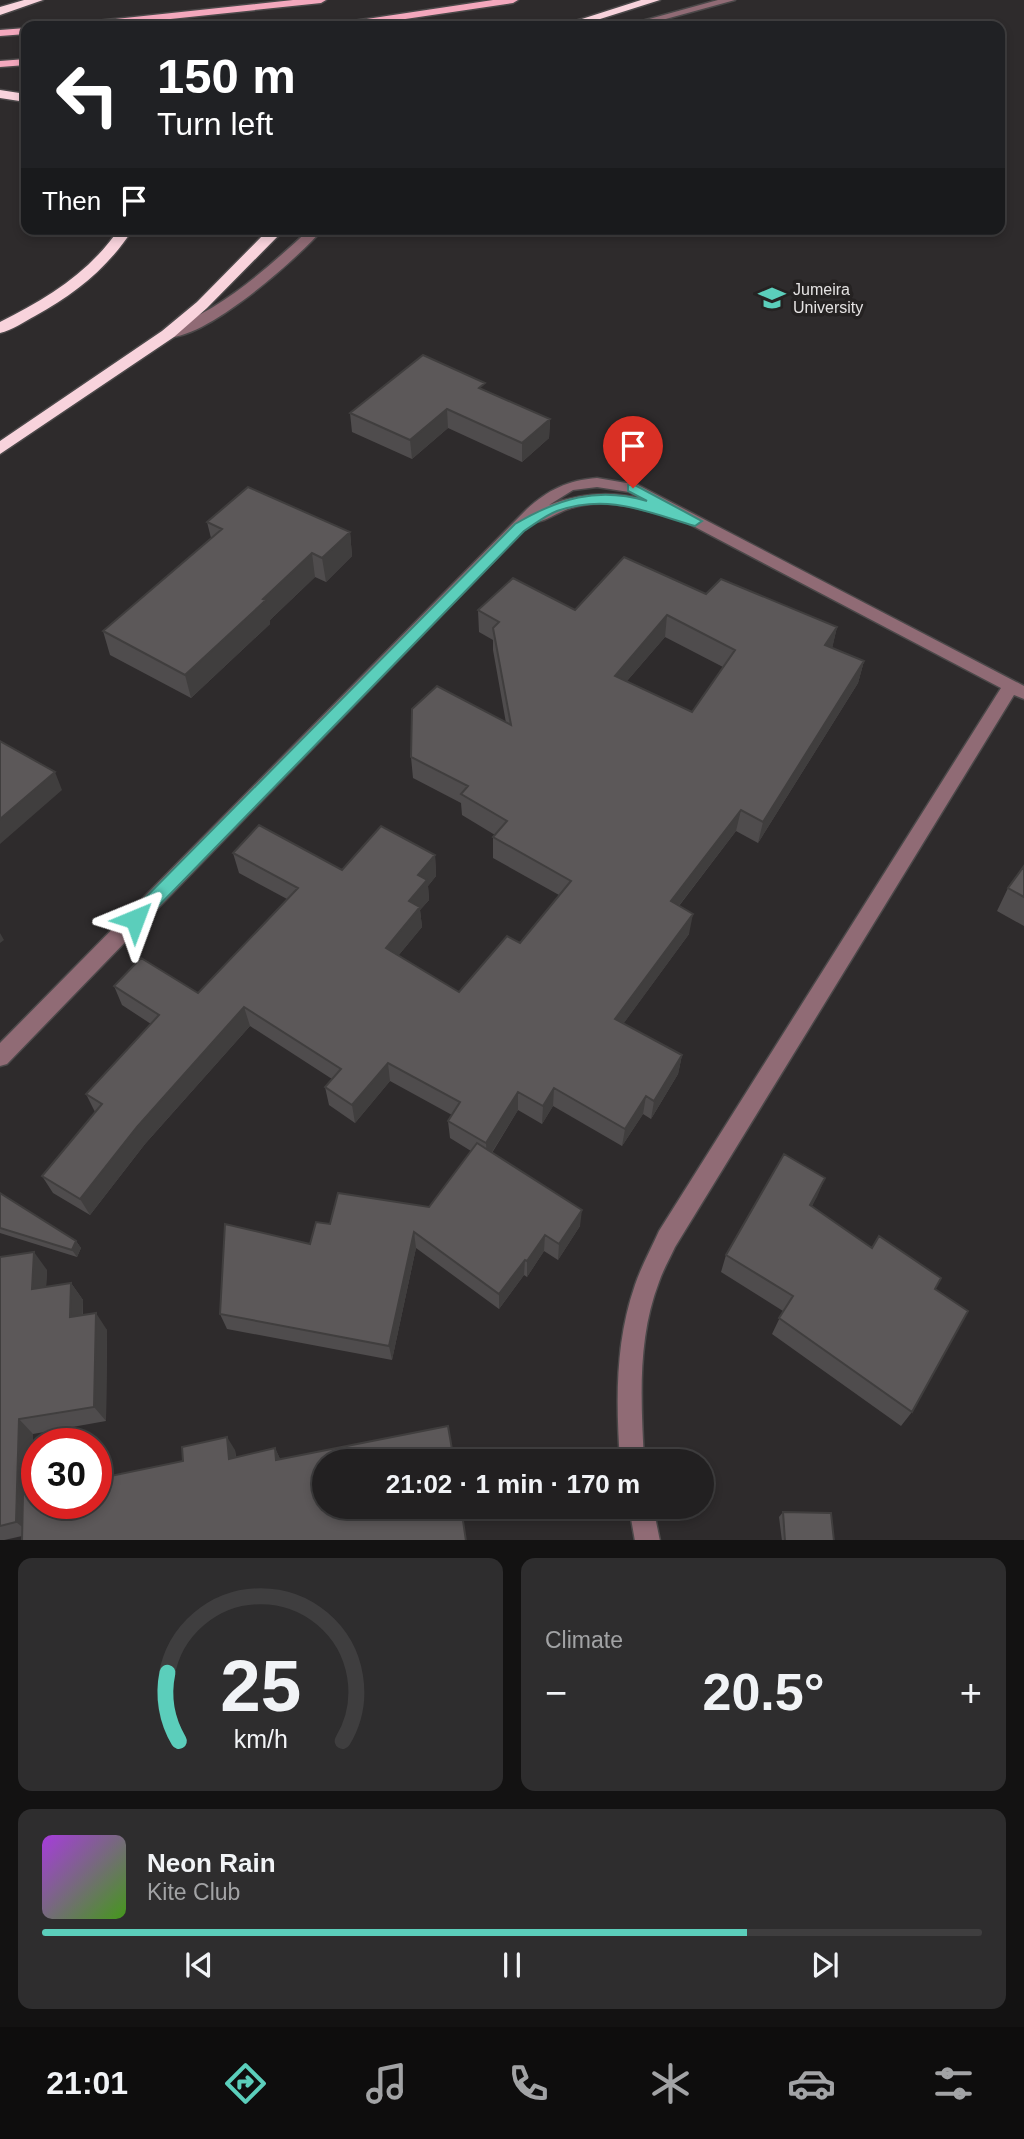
<!DOCTYPE html>
<meta charset="utf-8">
<style>
:root{--surface:#222021;--page:#2e2d2e;--text:#f1f3f6;--muted:#a2a3a5;--line:#3f3e3f;--accent:#5bcebb}
body{margin:0;font-family:Helvetica,sans-serif;background:var(--page);color:var(--text);height:100vh;display:flex;flex-direction:column;font-size:26px;white-space:nowrap}
*{box-sizing:border-box;margin:0}
p{font-size:23px;color:var(--muted)}
.icon{flex:none;width:38px;height:38px;fill:none;stroke:currentColor;stroke-width:2;stroke-linecap:round;stroke-linejoin:round}
.map{position:relative;height:1540px;overflow:hidden}
.side{display:flex;flex-direction:column;gap:18px;padding:18px;background:#131212;flex:1}
.side>*{flex:none}
.hud{position:absolute;left:21px;top:21px;width:984px;height:214px;border-radius:14px;box-shadow:0 4px 10px #0003,0 0 0 2px var(--line);background:#202124;color:#fff;overflow:hidden}
.speed{position:absolute;left:21px;top:1428px;display:flex;gap:14px;font-size:35px;font-weight:700;text-align:center}
.speed>*{display:grid;place-content:center;width:91px;height:91px;border-radius:50%;background:var(--surface);box-shadow:0 4px 10px #0003,0 0 0 2px var(--line);line-height:1}
.speed .limit{border:10px solid #d22;background:#fff;color:#111}
.pin{position:absolute;display:grid;place-items:center;width:60px;height:60px;color:#fff;margin:-72px -30px;border-radius:50% 50% 50% 0;rotate:-45deg;box-shadow:0 0 7px #0007}
.pin .icon{rotate:45deg}
.me{position:absolute;width:77px;margin:-38px;rotate:44deg;stroke-linejoin:round;filter:drop-shadow(0 0 5px #0008)}
.turn{display:flex;align-items:center;gap:24px;height:147px;padding:0 21px;font-size:32px}
.turn .icon{width:91px;height:91px;stroke-width:2.5}
.turn b{display:block;font-size:49px;line-height:60px}
.then{display:flex;align-items:center;height:66px;padding:0 21px;background:#0003;gap:14px;font-size:26px}
.big{font-size:52px;font-weight:600;line-height:1.1}
.side .card{flex:1;display:flex;flex-direction:column;justify-content:center;gap:10px;min-width:0;padding:0 24px;border-radius:14px;background:var(--page)}
.side .dial{align-items:center;gap:0}
.dial svg{height:182px;overflow:visible;fill:none;stroke:var(--line);stroke-width:7;stroke-linecap:round;text-anchor:middle}
.dial text{fill:var(--text);stroke:none}
.song{display:flex;align-items:center;gap:21px}
.cover{width:84px;height:84px;border-radius:10px;background:linear-gradient(135deg,hsl(280 70% 55%),hsl(100 70% 35%))}
.played{height:7px;border-radius:4px;background:linear-gradient(90deg,var(--accent) 75%,var(--line) 75%)}
.keys{display:flex;justify-content:space-around;direction:ltr}
.heat{display:flex;justify-content:space-between;align-items:center;font-size:38px;direction:ltr}
.side .tiles{flex:1;display:grid;gap:18px;grid-template-columns:1fr 1fr}
.card:last-child{grid-column:span 2}
.trip{position:absolute;left:312px;top:1449px;width:402px;height:70px;border-radius:35px;background:var(--surface);box-shadow:0 4px 10px #0003,0 0 0 2px var(--line);font-weight:600;line-height:70px;text-align:center}
.menu{display:flex;height:112px;justify-content:space-around;align-items:center;background:#0e0d0d;color:var(--muted)}
.menu .icon{width:49px;height:49px}
.menu .on{color:var(--accent)}
.menu b{font-size:32px;color:var(--text)}
.map>svg:first-child{display:block}
.lines{fill:none;stroke-linecap:round;stroke-linejoin:round}
.minor-casing{stroke:#4b4849;stroke-width:3}
.major-casing{stroke:#4b4849;stroke-width:3}
.highway-casing{stroke:#4b4849;stroke-width:3}
.minor{fill:#906b75;fill-rule:evenodd}
.major{fill:#f3a8bd;fill-rule:evenodd}
.highway{fill:#f8d3dc;fill-rule:evenodd}
.wall{fill:#4f4c4d;fill-rule:evenodd}
.shaded-wall{fill:#403e3e}
.building{fill:#5c5859;stroke:#403e3e;stroke-width:2;fill-rule:evenodd}
.route{fill:#5bcebb;stroke:#3b867a;stroke-width:2}
.labels{text-anchor:middle;dominant-baseline:central;stroke-width:7;stroke-linejoin:round;paint-order:stroke}
.far-poi-label{font-size:16px;fill:#e4e2e2;stroke:#252222;text-anchor:start}
</style>
<div class="map">
<svg width="1024" height="1541" viewBox="0 0 1024 1541">
<rect width="100%" height="100%" fill="#2e2b2c"/>
<g class="lines">
<defs>
<path id="minor" d="M718,0h17l-95,26h-16z
M310,229h13c-25,29 -121,115 -160,108v-6c59,-21 101,-60 147,-102z
M597,478l41,7 386,201v13l-10,-4 -339,552c-5,11 -12,23 -16,35 -22,57 -18,119 -15,179h-24c-4,-59 -5,-119 15,-176 6,-18 16,-36 24,-54l342,-543 -342,-180 -7,4c-27,-8 -56,-13 -84,-3 -12,4 -24,14 -36,13l-525,542 -7,2v-23l527,-534c21,-19 41,-29 70,-31zM597,487l32,5 14,7c-32,-8 -63,-6 -94,6l24,-15z
M629,1507h24l7,34h-25z"/>
<path id="major" d="M293,0h33l-5,3 -217,23h-31l5,-3z
M493,0h25l-5,3 -155,23h-23l5,-3z
M26,28v6l-26,2v-6z
M26,59v6l-26,2v-6z"/>
<path id="highway" d="M24,0h19l-43,15v-8z
M641,0h19l-82,26h-18z
M0,90l26,4v8l-26,-4z
M119,229h14c-25,39 -58,65 -98,87 -11,6 -23,14 -35,17v-11c46,-23 89,-49 119,-93z
M269,229h16l-78,79 -33,29 -174,117v-13l162,-110 35,-29z"/>
</defs>
<use href="#minor" class="minor-casing"/>
<use href="#major" class="major-casing"/>
<use href="#highway" class="highway-casing"/>
<use href="#minor" class="minor"/>
<use href="#major" class="major"/>
<use href="#highway" class="highway"/>
</g>
<path class="wall" d="M485,390l65,29 -1,19 -27,24 -74,-34 -36,31 -60,-27 -2,-19z
M207,522l143,10 2,24 -26,26 -11,-5 -45,43v4l-79,74 -81,-43 -7,-24 108,-93z
M706,594l131,33 -5,21 32,13 -6,22 -100,160 -22,-12 -57,75 10,28 -66,90 59,31 -4,19 -27,45 -8,-5 -21,32 -69,-40 -11,18 -24,-14 -26,43 88,73 -22,34 -14,-9 -17,26 -3,-2 -25,34 -83,-61 -24,112 -165,-31 -7,-15 90,-70 20,-20 99,-17 42,-56 -21,-13 -2,-17 4,-6 -62,-34 -35,42 -26,-18 -4,-18 7,-8 -82,-53 -105,118 -55,71 -37,-22 -11,-17 53,-64 -9,-18 65,-70 -29,-19 -8,-19 84,7 89,-94 -48,-26 -6,-20 109,17 93,-15 1,21 -8,10 1,14 -9,10 2,17 -24,29 61,36 61,-49 39,-48 -66,-37v-21l2,-2 -33,-20 -1,-12 -48,-25 -2,-21 95,-34 -13,-73v-10l-14,-8 -1,-22h97zM665,637l58,30 -31,45 -65,-31z
M1024,866v60l-27,-15 11,-23z
M825,1178l-13,28 60,42 63,41 -23,123 -11,14 -129,-92 11,-23 -62,-39 5,-17z
M0,1193l76,48 5,7 -4,9 -77,-24z
M0,1257l47,13 -1,17 25,-4 12,17v15l24,15 -1,91 -73,13 -1,58 203,-42 1,7 39,-9 5,11 -258,77 -22,5z
M783,1512l51,29h-52l-3,-24z"/>
<path class="shaded-wall" d="M447,409l1,19 -36,31 -2,-19z
M550,419l-1,19 -27,24v-19z
M350,532l2,24 -26,26 -4,-24z
M312,553l3,24 -45,43v4l-79,74 -6,-23z
M667,615l-2,22 -52,60 2,-21z
M837,627l-5,22 -7,-4z
M864,661l-6,22 -100,160 5,-21z
M55,772l7,18 -62,54v-25z
M741,810l-5,21 -69,90 4,-20z
M435,855l1,21 -8,10 1,14 -9,10 2,17 -34,41 -2,-20 23,-47 9,-26z
M693,914l-4,20 -76,104 2,-19z
M0,933l4,7 -4,3z
M244,1007l6,19 -105,118 -55,71 -10,-16 57,-72z
M682,1055l-4,19 -27,45 3,-18z
M388,1063l2,18 -35,42 -3,-18z
M554,1088l-1,18 -11,18 1,-18z
M518,1092v18l-31,50 -1,-17z
M646,1096l-3,18 -21,32 3,-17z
M825,1178l-8,19 -15,26 8,-18z
M582,1210l-2,16 -22,34 1,-16z
M414,1232l2,16 -24,112 -3,-14z
M545,1235l-1,16 -17,26v-16z
M76,1241l5,7 -4,9 -5,-7z
M34,1252l13,18 -2,36 -13,-17z
M525,1260l-1,15 -25,34v-15z
M71,1283l12,17 -1,34 -12,-17z
M96,1313l11,17 -1,91 -12,-14z
M19,1419l14,15 -2,100 -15,-12z
M227,1437l8,13 2,22 -8,-13z
M275,1448l6,13 -5,-1z"/>
<path class="building" d="M423,355l62,28 -6,5 71,31 -28,24 -75,-34 -37,31 -60,-27z
M248,487l102,45 -28,26 -10,-5 -49,46 3,1 -81,75 -82,-44 119,-102 -15,-7z
M624,557l82,37 15,-15 116,48 -12,18 39,16 -101,161 -22,-12 -70,91 22,13 -78,105 67,36 -28,46 -8,-5 -21,33 -71,-41 -11,18 -25,-14 -32,51 -38,-22 12,-19 -72,-39 -36,42 -27,-18 16,-18 -97,-62 -107,120 -57,72 -38,-23 60,-72 -16,-10 73,-79 -45,-29 27,-28 57,35 100,-105 -65,-35 26,-28 83,45 39,-44 54,29 -17,20 9,5 -18,21 11,6 -34,41 73,44 48,-56 13,7 51,-62 -78,-44 14,-16 -46,-27 7,-8 -57,-29 1,-48 25,-23 74,39 -18,-97 6,-6 -21,-12 35,-32 62,32zM667,615l68,35 -43,62 -77,-36z
M0,741l55,31 -55,47z
M1024,866v31l-16,-9z
M477,1143l105,67 -23,34 -14,-9 -18,26 -2,-1 -26,34 -85,-62 -25,114 -169,-32 5,-90 85,20 6,-22 14,2 8,-31 91,14z
M784,1154l41,24 -15,27 62,43 7,-12 62,42 -6,11 33,22 -56,101 -133,-94 14,-22 -67,-41z
M0,1193l76,48 -4,9 -72,-22z
M34,1252l-2,37 39,-6 -1,34 26,-4 -2,94 -75,12 -3,103 -16,4v-269z
M448,1426l6,35h-130v46h137l5,34h-444l1,-47 14,-3v12h59v-24l87,-18 -1,-14 45,-10 2,22 46,-11 1,12z
M783,1512l48,1 3,28h-49z"/>
<path class="route" d="M633,484l69,37 -7,5c-49,-14 -86,-33 -138,-15 -11,4 -22,13 -33,20l-383,393 -6,3 -6,-3 -3,-5 3,-5 386,-390c43,-25 82,-38 132,-23l-19,-10v-6z"/>
<defs>
<symbol id="university-bare" viewBox="-9 -9 18 18"><path d="M0-5L7-2L0 1L-7-2ZM-4 1L0 2.5L4 1V4Q0 6-4 4Z" fill="#5bcebb" stroke="#252222" stroke-width="2.5" paint-order="stroke"/></symbol>
</defs>
<g fill-rule="evenodd">
<use href="#university-bare" x="753" y="279" width="38" height="38"/>
</g>
<g class="labels">
<g class="far-poi-label">
<text x="793" y="289">Jumeira<tspan x="793" dy="18">University</tspan></text>
</g>
</g>
</svg>
<div class="speed"><div class="limit">30</div></div>
<div class="pin" style="left:633px;top:488px;background:#d93025"><svg class="icon" aria-label="arrive" viewBox="0 0 24 24"><path d="M6 21V4h12l-3 4 3 4H6"/></svg></div>
<svg class="me" style="left:135px;top:919px" viewBox="-20 -20 40 40"><path d="M0-17L14 15 0 8-14 15z" fill="#5bcebb" stroke="#fff" stroke-width="4"/></svg>
<div class="trip">21:02 · 1 min · 170 m</div>
<div class="hud">
<div class="turn"><svg class="icon" aria-label="left" viewBox="0 0 24 24"><path d="M17 20v-9H6M10 6l-5 5 5 5"/></svg><div><b>150 m</b>Turn left</div></div>
<div class="then">Then<svg class="icon" aria-label="arrive" viewBox="0 0 24 24"><path d="M6 21V4h12l-3 4 3 4H6"/></svg></div>
</div>
</div>
<section class="side">
<div class="tiles">
<div class="card dial"><svg viewBox="0 0 100 80">
<path d="M14 69A42 42 0 1 1 86 69"/>
<path d="M14 69A42 42 0 0 1 9 39" stroke="#5bcebb"/>
<text x="50" y="56" font-size="32" font-weight="700">25</text>
<text x="50" y="72" font-size="11">km/h</text>
</svg></div>
<div class="card"><p>Climate</p>
<div class="heat"><a>−</a><b class="big">20.5°</b><a>+</a></div>
</div>
<div class="card">
<div class="song"><i class="cover"></i><div><b>Neon Rain</b><p>Kite Club</p></div></div>
<div class="played"></div>
<div class="keys"><svg class="icon" aria-label="previous" viewBox="0 0 24 24"><path d="M18 5L8 12l10 7zM5 5v14"/></svg><svg class="icon" aria-label="pause" viewBox="0 0 24 24"><path d="M8 5v14M16 5v14"/></svg><svg class="icon" aria-label="next" viewBox="0 0 24 24"><path d="M6 5l10 7-10 7zM19 5v14"/></svg></div>
</div>
</div>
</section>
<nav class="menu">
<b>21:01</b>
<svg class="icon on" aria-label="directions" viewBox="0 0 24 24"><path d="M12 3l9 9-9 9-9-9zM9 14v-3h6M13 9l2 2-2 2"/></svg>
<svg class="icon" aria-label="music" viewBox="0 0 24 24"><path d="M9 18V5l10-2v13"/><circle cx="6" cy="18" r="3"/><circle cx="16" cy="16" r="3"/></svg>
<svg class="icon" aria-label="phone" viewBox="0 0 24 24"><path d="M5 4h4l2 5-3 2q2 4 5 5l2-3 5 2v4C11 20 4 13 5 4z"/></svg>
<svg class="icon" aria-label="climate" viewBox="0 0 24 24"><path d="M12 3v18M4 7l16 10M4 17L20 7"/></svg>
<svg class="icon" aria-label="car" viewBox="0 0 24 24"><path d="M5 17H2v-5l4-1 3-4h7l3 4 3 1v5h-3M9 17h6M6 11h13"/><circle cx="7" cy="17" r="2"/><circle cx="17" cy="17" r="2"/></svg>
<svg class="icon" aria-label="filters" viewBox="0 0 24 24"><path d="M4 7h16M4 17h16"/><circle cx="9" cy="7" r="2"/><circle cx="15" cy="17" r="2"/></svg>
</nav>
